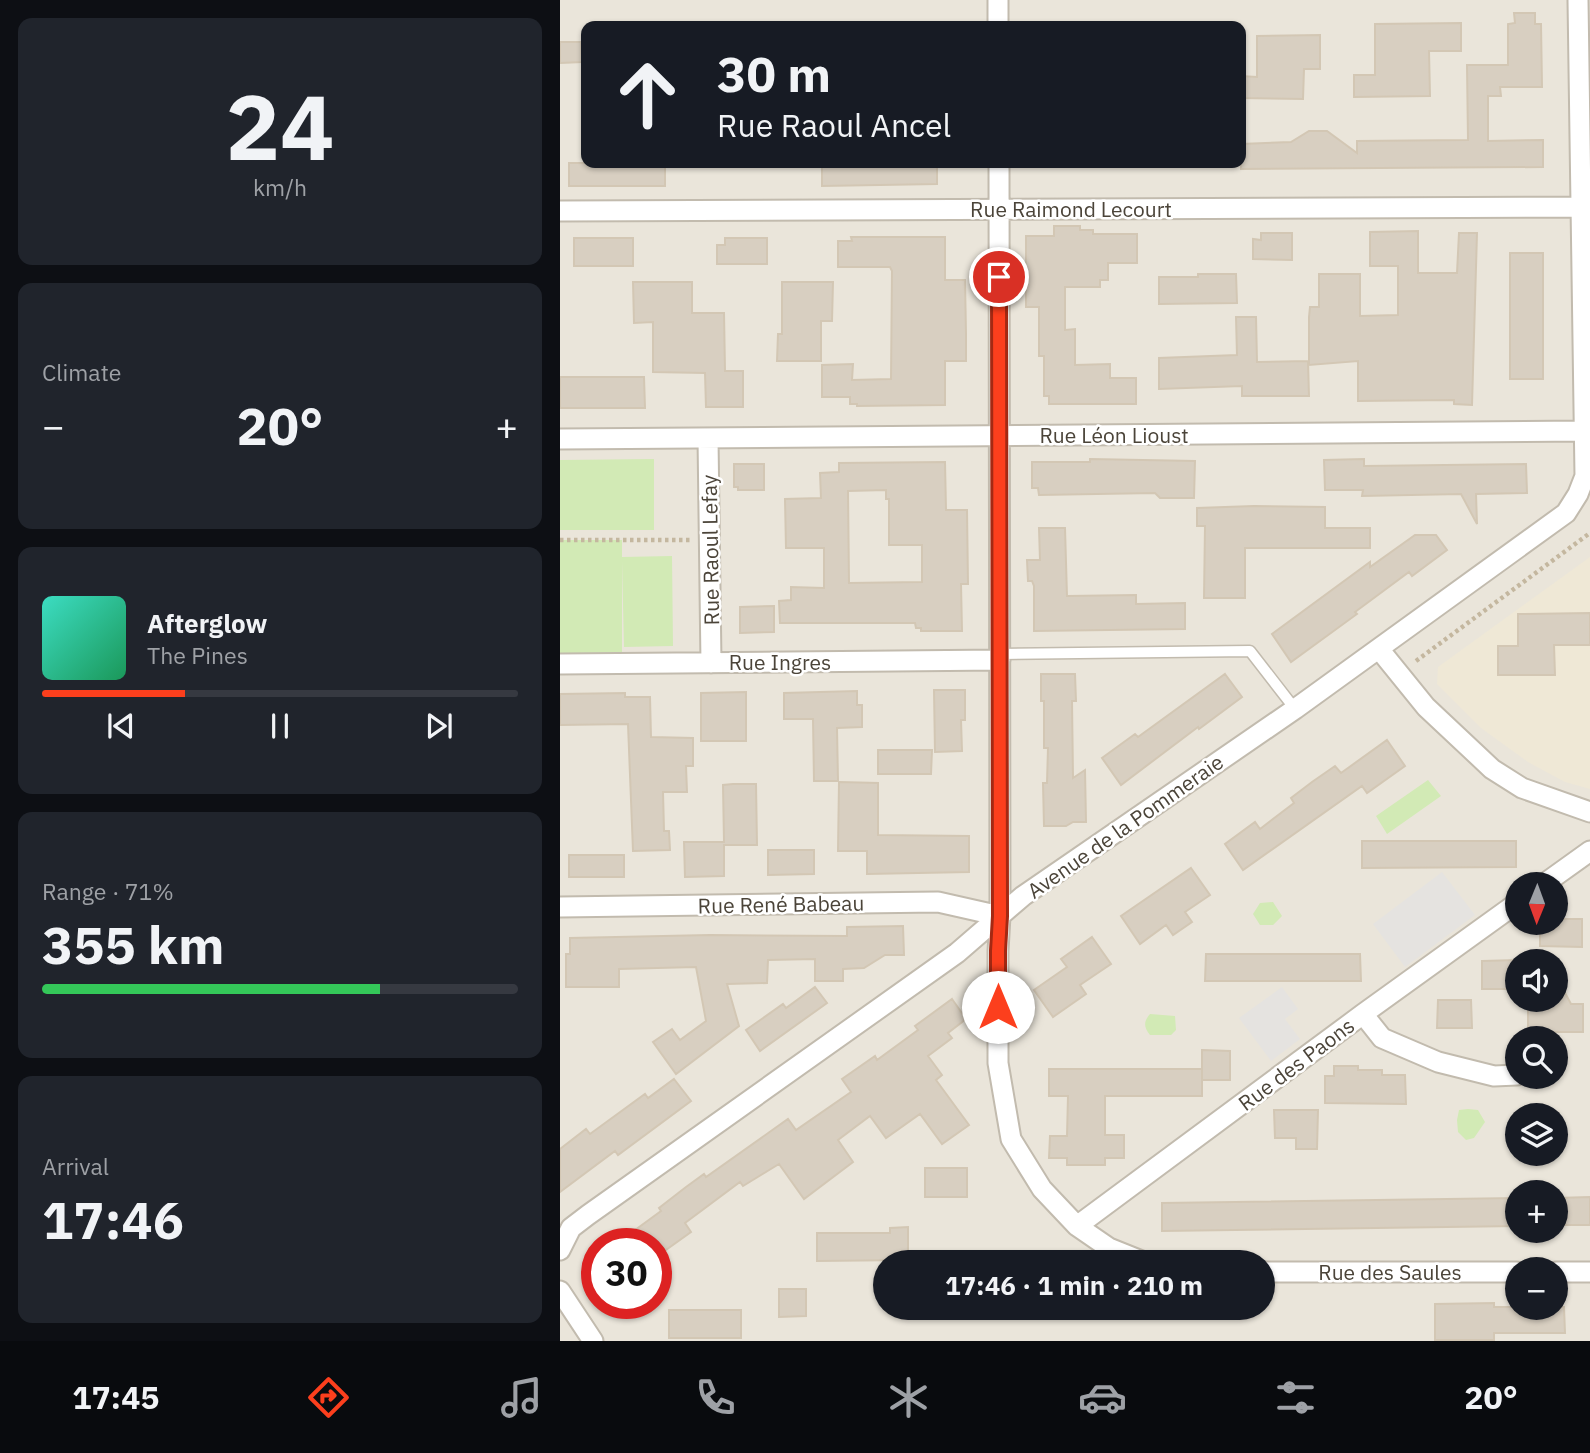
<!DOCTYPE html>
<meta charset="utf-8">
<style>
:root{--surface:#171b24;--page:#20242c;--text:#f1f3f6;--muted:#9ea1a6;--line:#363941;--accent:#fc3f1d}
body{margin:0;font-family:"IBM Plex Sans",sans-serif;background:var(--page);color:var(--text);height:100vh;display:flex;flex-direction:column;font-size:26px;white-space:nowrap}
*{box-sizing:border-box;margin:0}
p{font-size:23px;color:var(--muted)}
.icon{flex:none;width:38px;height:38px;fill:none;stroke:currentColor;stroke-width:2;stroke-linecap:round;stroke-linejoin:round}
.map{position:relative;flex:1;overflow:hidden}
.panel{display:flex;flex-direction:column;gap:18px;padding:18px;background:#0d0f14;width:560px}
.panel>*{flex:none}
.hud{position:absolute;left:21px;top:21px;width:665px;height:147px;border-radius:14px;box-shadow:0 2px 5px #0004;background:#171b24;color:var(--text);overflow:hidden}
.needle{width:46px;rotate:181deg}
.tools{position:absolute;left:945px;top:872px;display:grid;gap:14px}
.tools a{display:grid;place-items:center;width:63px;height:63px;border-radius:50%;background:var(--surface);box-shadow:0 2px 5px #0004;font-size:35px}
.speed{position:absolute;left:21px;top:1228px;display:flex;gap:14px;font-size:35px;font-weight:700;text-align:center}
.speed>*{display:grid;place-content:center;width:91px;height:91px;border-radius:50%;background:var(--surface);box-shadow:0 2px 5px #0004;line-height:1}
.speed .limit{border:10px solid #d22;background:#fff;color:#111}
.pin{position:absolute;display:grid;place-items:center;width:60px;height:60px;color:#fff;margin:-30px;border:4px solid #fff;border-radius:50%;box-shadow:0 2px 7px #0007}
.me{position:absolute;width:77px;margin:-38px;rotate:0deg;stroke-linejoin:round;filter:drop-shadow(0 0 5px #0008)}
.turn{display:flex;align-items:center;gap:24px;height:147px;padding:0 21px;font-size:32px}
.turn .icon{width:91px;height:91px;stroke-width:2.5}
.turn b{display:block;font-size:49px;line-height:60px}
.big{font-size:52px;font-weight:700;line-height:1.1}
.panel .card{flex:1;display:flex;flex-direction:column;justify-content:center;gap:10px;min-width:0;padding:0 24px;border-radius:14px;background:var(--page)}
.panel .dial{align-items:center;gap:0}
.dial b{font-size:91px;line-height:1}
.song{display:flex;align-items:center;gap:21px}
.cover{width:84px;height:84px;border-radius:10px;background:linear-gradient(135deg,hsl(170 70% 55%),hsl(150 70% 35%))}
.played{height:7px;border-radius:4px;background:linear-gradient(90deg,var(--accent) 30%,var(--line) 30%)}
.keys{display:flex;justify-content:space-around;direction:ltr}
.heat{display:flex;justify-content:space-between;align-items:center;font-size:38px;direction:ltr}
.charge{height:10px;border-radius:5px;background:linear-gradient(90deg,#34c759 71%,var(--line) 0)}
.trip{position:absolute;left:313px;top:1250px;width:402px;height:70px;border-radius:35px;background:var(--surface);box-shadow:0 2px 5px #0004;font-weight:700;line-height:70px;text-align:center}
.dock{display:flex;height:112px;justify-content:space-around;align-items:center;background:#090b0e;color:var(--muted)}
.dock .icon{width:49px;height:49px}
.dock .active{color:var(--accent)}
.dock b{font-size:32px;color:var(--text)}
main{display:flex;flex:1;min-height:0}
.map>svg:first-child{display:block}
.residential{fill:#eae5da;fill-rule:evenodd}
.education{fill:#efe8d6}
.green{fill:#d2eab5}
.parking{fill:#e5e3e0}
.building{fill:#d8cfc1;stroke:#d3c7b4;stroke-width:2;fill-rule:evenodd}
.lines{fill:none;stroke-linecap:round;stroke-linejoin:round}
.service-casing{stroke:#c2bbae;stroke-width:13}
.minor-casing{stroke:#c2bbae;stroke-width:23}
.path{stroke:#c4b79f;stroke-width:4.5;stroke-dasharray:3.5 3.5;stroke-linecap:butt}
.service{stroke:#fff;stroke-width:10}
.minor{stroke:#fff;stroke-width:19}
.route-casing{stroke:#a42913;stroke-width:18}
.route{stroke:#fc3f1d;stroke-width:12}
.labels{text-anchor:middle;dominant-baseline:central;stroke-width:5;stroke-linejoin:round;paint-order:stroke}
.street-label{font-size:21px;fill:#4b4439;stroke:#fff}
</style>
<main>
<section class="panel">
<div class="card dial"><b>24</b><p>km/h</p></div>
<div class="card"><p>Climate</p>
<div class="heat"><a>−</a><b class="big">20°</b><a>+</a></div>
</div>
<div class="card">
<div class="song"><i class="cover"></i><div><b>Afterglow</b><p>The Pines</p></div></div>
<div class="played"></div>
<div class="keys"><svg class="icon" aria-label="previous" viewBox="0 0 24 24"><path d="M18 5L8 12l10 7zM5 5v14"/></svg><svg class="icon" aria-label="pause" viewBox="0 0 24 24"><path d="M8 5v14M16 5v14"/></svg><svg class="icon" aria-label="next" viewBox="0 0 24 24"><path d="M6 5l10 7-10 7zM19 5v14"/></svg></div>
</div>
<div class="card"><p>Range · 71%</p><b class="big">355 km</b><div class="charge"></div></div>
<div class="card"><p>Arrival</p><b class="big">17:46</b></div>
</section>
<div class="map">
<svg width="1030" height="1341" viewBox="0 0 1030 1341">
<rect width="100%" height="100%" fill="#f6f3ec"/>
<path class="residential" d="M0,0h1030v1341h-1030zM26,26h655v137h-655zM957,884h39v38h-39zM957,961h39v38h-39zM957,1038h39v38h-39zM957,1115h39v38h-39zM957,1192h39v38h-39zM37,1244h59v60h-59zM326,1262h378v45h-378zM957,1269h39v38h-39z"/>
<path class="education" d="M1030,557v232l-25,-7 -37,-20 -47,-34 -44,-44 1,-17z"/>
<path class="green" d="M94,459v71h-94v-70z
M0,540h62v17l50,-1 1,90 -49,1 -2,-86v94h-62z
M868,780l13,16 -54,38 -11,-18z
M713,902l9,14 -9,9h-13l-7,-11 7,-11z
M590,1014l25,2 1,14 -5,5h-21c-6,-8 -7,-13 0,-21z
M908,1109l10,1 7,12 -11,16 -8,2 -8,-8 -1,-12 2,-10z"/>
<path class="parking" d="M882,872l33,43 -70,52 -32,-43z
M722,987l16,22 -13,10 15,20 -29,22 -32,-43z"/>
<path class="building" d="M954,13h21v11h6l1,63h-42l1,9h-13v45l55,-1v27l-302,2v-25l50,-2 18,-11h18l30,22v-12l111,-1 -1,-75h41v-41l7,-1z
M901,23v28h-32l1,45 -76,1v-22h21v-51z
M760,35v34h-16l-1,30 -62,-1v-22l16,1v-41z
M0,42h21l1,20 -22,1z
M9,163h96v23h-96z
M262,163h115v21l-115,2z
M494,226h26v4h13v4h44v29h-29v17h-8v7h-35v43l10,-1v36l35,-1v14h26v26h-87v-8h-5v-40h-5v-49h-13v-71h28z
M858,231v42h39l2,-40h18l-5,172 -18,-1v-4l-96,1v-40l-49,4v-48l1,-10h9v-33h41v42l38,-1v-49h-28v-34z
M701,233h31v27l-39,-1v-20l8,1z
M291,237h94v43h20l1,54v27h-21v44l-88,1v-2h-7v-7h-28v-32l31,-1 -1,16 39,-1 1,-108 -2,-4h-52v-26h14z
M14,238h59v28h-59z
M165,238h42v26h-50v-19h8z
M950,253h33v126h-33z
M638,274h38l1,29 -78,1v-27h39z
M73,282h59v31h32l1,58h18v36h-37l-1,-34 -52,-1v-50l-19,1z
M222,282h51l-1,39h-11v40h-44l1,-27h4z
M676,317h20l1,45 51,-1 1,35h-67v-10l-83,3v-31l78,-3z
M0,377h84l1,31h-85z
M530,459l105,2 -1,37h-34l-5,-5 -116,2 -1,-7h-6v-26h58z
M804,459v7l162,-2 1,29 -51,1 1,30 -16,-30 -99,2 1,-6h-38l-1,-30z
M385,462l1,48h21l1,74h-7l1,47h-41v-3h-5l-1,-5h-135l-1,-22 12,-1v-13l33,1v-40h-38l-1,-49 36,-1 -1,-25 19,-1v-9zM326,490v9h3v46h33v37l-73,1 -1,-92z
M174,464h30v26h-26v-3h-4z
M694,506l71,1v21h45v20h-125v50h-41l1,-72h-8v-18z
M479,528h26l2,68 69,-1v9l49,-1v26l-151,2v-45l-2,-5h-4l-1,-21h13z
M855,535h21l11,15 -35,26 -3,-4 -54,40 2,2 -66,48 -19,-28 98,-72v5z
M214,606v26l-34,1v-26z
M1030,613v32h-36l1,30h-57v-29h20v-32z
M481,674h34l1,27h-4l1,77 12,-8 1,52h-13l-7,4h-22l-1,-43h4l1,-35h-4v-47h-3z
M665,674l17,23 -43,32 -1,-2 -77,58 -19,-27 33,-24 3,3z
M374,690h31v30h-4l1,31 -27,1z
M297,691v14h5v22l-25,1 1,53h-24l-1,-62h-29v-26z
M186,692v49h-45v-48z
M65,693v4h25l1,40 42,1v28h-7l1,26h-24l1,39h5l1,19 -37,1 -5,-127 -68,1v-31z
M827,740l18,26 -38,27 -5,-7 -119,84 -18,-26 30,-22 5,7 34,-26 -3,-5 21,-16 23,-16 6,7z
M318,750h54l-1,24h-53z
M279,782l39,1v52l91,1v36l-102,2v-23h-29z
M173,784h23l1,61h-33v31l-39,1 -1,-35h40l-1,-57z
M802,841h154v26l-154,1z
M208,850h46v24l-46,1z
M9,855h55v22h-55z
M631,868l19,27 -25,17 7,10 -19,13 -7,-10 -26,19 -19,-28z
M996,919h26v28l-42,-1v-24h16z
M343,926l1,29h-19l-21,13 -21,1v12h-28v-22l-47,1 -1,23 -40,1 12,42 -63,48 -23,-32 19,-13 8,11 26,-19 -10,-54 -77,2v18h-53v-33h4v-16l140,-3 137,1v-9z
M532,937l19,27 -31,21 6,9 -33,23 -19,-27 33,-23 -6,-8z
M646,954h154l1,27h-156z
M922,961l35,-1v29h-35z
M996,976l15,28h12v28h-55v-29l28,1z
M255,987l12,16 -67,48 -14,-21 37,-26 3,4z
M392,999l14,20 -18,14 4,5 -24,18 14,19 -6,5 33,45 -27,19 -22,-30 -34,24 -16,-22 -32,24 15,22 -49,37 -25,-35 -36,22 -3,-4 -55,41 6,9 -35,25v-13h-40l45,-33 -2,-3 27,-21 18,-13 2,3 82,-58 8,11 55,-38 -9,-13 33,-23 2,4 41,-30 -3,-4z
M878,1000h33l1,28h-35z
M642,1050l28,1v29h-28z
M774,1066h24v4h24v5h23l1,29 -81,-1v-27h9z
M489,1069h153v27h-97v39h19v23h-19v7h-38v-7h-18l1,-22h17l1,-40h-19z
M114,1079l17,22 -73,54 -3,-4 -55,41v-43l26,-20 4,5 55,-40 3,4z
M714,1110h44l-1,39h-21v-11h-21z
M365,1168h42v29h-42z
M1030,1197v28h-34v-27z
M957,1198v28l-355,5v-28z
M348,1227v33l-91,1v-28h73v-5z
M219,1289h27v27l-27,1z
M934,1303v4h70l1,26h-71v7h-59v-36z
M109,1310h72v28h-72z"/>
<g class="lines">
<defs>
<path id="service" d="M440,654l250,-3 45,58"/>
<path id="minor" d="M438,0v26
M439,163l1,753 -2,35v112l13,76 31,50 35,37 32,22 35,14
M0,211l1022,-4
M148,438l3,225
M0,439l1024,-8
M819,649l47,58 66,62 30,19 68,24
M0,664l440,-4
M984,884l46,-33
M0,907l378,-5 62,14
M803,1014l19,24 56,24 56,14 23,-1
M517,1226l286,-212 154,-111
M0,1250l11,-22 17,-13 369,-262 66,-57 272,-187 271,-196 12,-19 7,-18 -7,-476
M704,1272h253
M996,1272h34
M0,1291l33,50"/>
</defs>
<use href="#service" class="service-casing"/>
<use href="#minor" class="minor-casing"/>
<path class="path" d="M0,540h131
M856,661l174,-128"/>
<use href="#service" class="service"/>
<use href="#minor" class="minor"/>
</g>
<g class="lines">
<defs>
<path id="route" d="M438,1007v-56l2,-35 -1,-639"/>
</defs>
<use href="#route" class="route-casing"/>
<use href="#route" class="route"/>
</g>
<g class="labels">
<g class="street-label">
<text x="511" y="209">Rue Raimond Lecourt</text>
<text x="554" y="435">Rue Léon Lioust</text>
<text transform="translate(150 550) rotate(-91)">Rue Raoul Lefay</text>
<text x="220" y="662">Rue Ingres</text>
<text transform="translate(565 826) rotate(-35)">Avenue de la Pommeraie</text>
<text transform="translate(221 904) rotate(-1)">Rue René Babeau</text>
<text transform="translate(736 1064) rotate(-37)">Rue des Paons</text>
<text x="830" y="1272">Rue des Saules</text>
</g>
</g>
</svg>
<div class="tools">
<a><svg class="needle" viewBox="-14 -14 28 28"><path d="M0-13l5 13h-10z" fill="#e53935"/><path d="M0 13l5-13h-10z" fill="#9ea1a6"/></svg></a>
<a><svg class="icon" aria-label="sound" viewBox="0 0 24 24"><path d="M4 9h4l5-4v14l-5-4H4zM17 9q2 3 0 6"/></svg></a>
<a><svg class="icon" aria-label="search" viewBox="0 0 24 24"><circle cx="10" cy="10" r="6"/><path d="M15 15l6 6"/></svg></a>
<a><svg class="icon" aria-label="layers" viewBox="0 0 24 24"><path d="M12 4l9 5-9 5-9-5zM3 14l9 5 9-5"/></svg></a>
<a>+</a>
<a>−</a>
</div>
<div class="speed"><div class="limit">30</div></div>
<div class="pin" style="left:439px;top:277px;background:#d93025"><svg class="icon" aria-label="arrive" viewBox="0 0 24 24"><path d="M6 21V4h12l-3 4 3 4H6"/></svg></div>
<svg class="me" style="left:438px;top:1007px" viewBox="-20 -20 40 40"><circle r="19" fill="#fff"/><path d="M0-13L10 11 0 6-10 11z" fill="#fc3f1d"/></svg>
<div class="trip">17:46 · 1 min · 210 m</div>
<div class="hud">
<div class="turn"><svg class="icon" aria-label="ahead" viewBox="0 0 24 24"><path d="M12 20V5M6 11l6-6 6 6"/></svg><div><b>30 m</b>Rue Raoul Ancel</div></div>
</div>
</div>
</main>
<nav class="dock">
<b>17:45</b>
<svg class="icon active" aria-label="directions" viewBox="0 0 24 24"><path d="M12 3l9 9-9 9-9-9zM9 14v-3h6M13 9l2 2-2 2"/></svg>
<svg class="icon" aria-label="music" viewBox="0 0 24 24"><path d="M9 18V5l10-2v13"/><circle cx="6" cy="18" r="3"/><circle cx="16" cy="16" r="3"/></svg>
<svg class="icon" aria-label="phone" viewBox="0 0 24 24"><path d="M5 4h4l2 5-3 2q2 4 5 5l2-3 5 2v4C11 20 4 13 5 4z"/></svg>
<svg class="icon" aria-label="climate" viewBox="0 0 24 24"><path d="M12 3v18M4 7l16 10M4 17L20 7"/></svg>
<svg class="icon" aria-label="car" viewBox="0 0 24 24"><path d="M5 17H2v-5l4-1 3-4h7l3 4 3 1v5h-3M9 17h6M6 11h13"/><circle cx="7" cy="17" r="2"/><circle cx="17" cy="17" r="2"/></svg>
<svg class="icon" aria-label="filters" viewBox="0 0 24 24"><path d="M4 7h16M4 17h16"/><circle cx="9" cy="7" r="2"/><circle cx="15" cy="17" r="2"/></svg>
<b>20°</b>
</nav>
